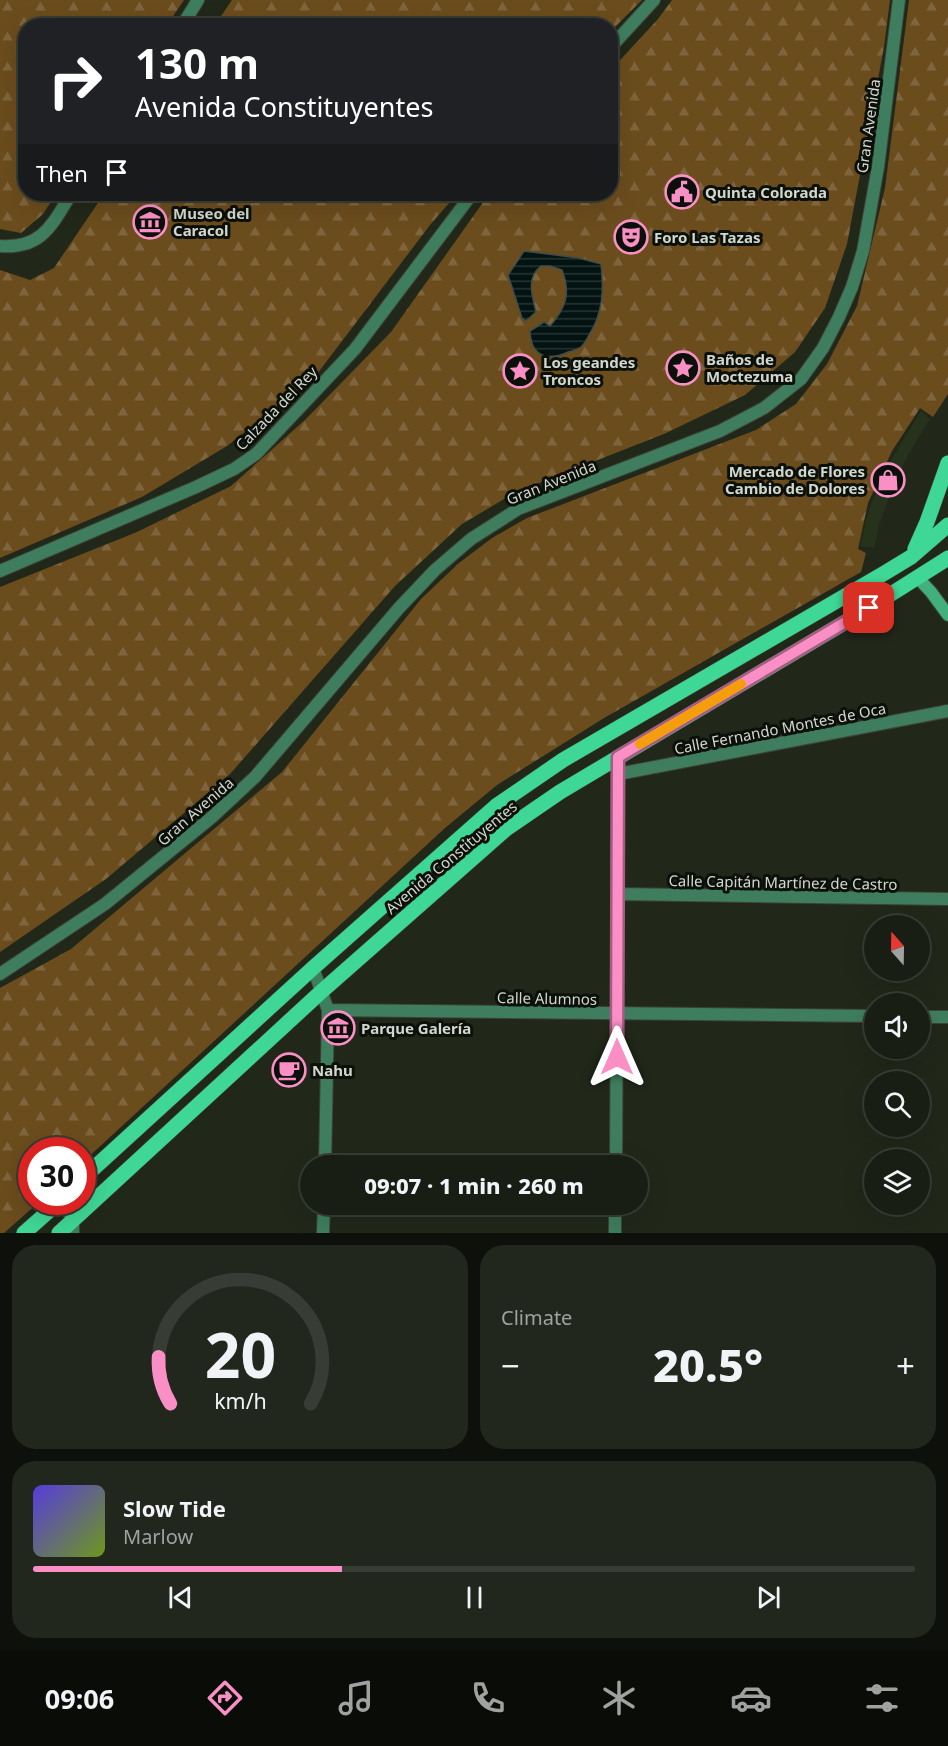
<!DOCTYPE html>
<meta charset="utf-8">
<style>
:root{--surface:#191e14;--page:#22271d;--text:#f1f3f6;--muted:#9fa2a0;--line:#373c34;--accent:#fa8fc6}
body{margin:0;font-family:"Noto Sans",sans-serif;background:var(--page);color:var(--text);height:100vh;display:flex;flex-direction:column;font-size:22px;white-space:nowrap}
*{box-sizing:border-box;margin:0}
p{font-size:20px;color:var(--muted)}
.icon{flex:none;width:33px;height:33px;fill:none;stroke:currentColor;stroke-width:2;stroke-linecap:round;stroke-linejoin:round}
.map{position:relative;height:1233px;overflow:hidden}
.panel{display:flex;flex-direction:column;gap:12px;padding:12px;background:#0e100b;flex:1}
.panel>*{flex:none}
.hud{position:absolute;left:18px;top:18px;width:600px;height:183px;border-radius:24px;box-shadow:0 6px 24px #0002,0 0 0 2px var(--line);background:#202124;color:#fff;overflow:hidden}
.needle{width:39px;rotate:340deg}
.controls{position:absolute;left:864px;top:915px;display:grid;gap:12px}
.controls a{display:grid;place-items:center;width:66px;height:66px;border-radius:50%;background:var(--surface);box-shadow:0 6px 24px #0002,0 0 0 2px var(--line);font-size:30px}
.speed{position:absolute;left:18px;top:1137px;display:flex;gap:12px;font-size:30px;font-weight:700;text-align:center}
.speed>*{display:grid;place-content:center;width:78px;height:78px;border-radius:50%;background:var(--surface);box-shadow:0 6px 24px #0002,0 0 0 2px var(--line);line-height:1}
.speed .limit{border:9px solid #d22;background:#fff;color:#111}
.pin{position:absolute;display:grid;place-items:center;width:51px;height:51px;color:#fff;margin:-26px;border-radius:12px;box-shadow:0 3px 9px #0006}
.me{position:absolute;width:66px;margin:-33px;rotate:0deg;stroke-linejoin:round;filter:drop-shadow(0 0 4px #0008)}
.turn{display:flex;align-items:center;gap:21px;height:126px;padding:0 18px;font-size:27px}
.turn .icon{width:78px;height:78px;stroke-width:2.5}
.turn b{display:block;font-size:42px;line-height:51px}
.then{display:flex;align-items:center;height:57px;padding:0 18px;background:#0003;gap:12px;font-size:22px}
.big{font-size:45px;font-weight:800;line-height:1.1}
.panel .widget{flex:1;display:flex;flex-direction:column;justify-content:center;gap:9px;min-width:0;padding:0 21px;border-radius:24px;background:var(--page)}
.panel .dial{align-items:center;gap:0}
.dial svg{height:156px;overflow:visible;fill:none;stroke:var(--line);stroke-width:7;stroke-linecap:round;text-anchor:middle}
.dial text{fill:var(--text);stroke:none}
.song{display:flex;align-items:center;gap:18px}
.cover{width:72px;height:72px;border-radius:9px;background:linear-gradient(135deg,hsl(250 70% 55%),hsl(80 70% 35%))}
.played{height:6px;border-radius:3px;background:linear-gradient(90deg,var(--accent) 35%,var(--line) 35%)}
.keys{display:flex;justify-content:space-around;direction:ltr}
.heat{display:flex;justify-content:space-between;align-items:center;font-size:33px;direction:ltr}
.panel .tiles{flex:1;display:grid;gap:12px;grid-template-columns:1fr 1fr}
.widget:last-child{grid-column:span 2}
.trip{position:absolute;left:300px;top:1155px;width:348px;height:60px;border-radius:30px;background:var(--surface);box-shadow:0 6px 24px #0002,0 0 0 2px var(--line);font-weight:800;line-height:60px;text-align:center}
.dock{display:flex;height:96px;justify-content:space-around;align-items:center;background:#0a0c08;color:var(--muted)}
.dock .icon{width:42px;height:42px}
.dock .on{color:var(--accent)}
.dock b{font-size:27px;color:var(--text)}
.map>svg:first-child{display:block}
.built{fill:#27321d}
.forest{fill:url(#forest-firs)}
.water{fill:url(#water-rules);stroke:#404e4a;stroke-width:1.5}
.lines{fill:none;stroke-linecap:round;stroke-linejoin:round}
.street-casing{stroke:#3d4437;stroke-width:14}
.secondary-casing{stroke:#3d4437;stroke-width:14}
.primary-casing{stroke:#3d4437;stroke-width:16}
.street{stroke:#3e7e5e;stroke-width:12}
.secondary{stroke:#41b07d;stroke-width:12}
.primary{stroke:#3fd795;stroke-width:15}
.route-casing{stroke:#a25d81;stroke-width:15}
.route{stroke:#fa8fc6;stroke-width:10}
.slow{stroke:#f59e0b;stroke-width:10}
.labels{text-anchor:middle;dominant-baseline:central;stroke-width:6;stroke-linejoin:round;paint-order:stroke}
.street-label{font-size:15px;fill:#d2d7ce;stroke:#0c100a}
.poi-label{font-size:15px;font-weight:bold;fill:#d2d7ce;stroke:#0c100a;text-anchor:start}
</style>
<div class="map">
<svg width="948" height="1233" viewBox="0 0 948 1233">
<defs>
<pattern id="forest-firs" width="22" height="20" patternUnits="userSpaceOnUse" patternTransform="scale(1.5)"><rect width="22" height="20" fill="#6b4c1d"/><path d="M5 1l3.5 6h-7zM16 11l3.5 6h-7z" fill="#7f653d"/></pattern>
<pattern id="water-rules" width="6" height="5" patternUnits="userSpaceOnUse" patternTransform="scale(1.5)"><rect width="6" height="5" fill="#021312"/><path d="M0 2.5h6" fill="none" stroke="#263533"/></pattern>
</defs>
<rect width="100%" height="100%" fill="#21281a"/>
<path class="built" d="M921,411l9,8 -22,36 -14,28 -15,42 -5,23 -14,-2 9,-36 18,-43z"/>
<path class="forest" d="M0,0h184l-17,25 -141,1v168h30l-13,20 -22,19 -21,-4z
M232,0h410l-31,31 -1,-5 -395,-1z
M672,0h218l-6,47 -37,197 -22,64 -30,44 -50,43 -81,39 -148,58 -54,32 -67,62 -165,188 -124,105 -106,73v-365l137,-55 94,-46 75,-67 85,-87 98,-138h121l1,-124 47,-51z
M909,0h39v394l-15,23 -13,-9 -28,43 -24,52 -10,46 8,4 -5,19 -257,146 -107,67 -52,43 -362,334 -1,-12h-50v52h7l-35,31h-4v-245l71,-39 211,-177 139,-173 38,-36 33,-25 35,-20 229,-88 40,-26 31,-40 30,-58 28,-118z
M104,194h353l-27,31 -116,153 -87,68 -85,51 -142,61v-288l30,10 24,-12z"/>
<path class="water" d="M524,251l55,7 22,6c3,26 2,49 -12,71 -2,4 -5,9 -8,12 -3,2 -9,4 -13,5 -21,10 -37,4 -38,-21l14,-9 6,4c16,-18 21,-33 12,-56l-12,-4h-9c-15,12 -9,29 -5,46l-10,9 -4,-3 -14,-43z"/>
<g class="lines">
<defs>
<path id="street" d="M182,26l16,-26
M610,48l44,-48
M0,246c42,3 52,-21 71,-52
M0,571l196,-84 38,-18 22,-15 99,-105 117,-155
M618,774l330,-63
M618,894l330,5
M313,968l15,42 -3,156
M0,974l105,-70 107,-87 43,-40 144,-169 36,-38 36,-31 47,-30 202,-78 44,-23 37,-29 22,-31 16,-31 13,-30 11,-36 15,-84 21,-167
M328,1010l546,6
M920,1017h28
M616,1166l2,-409
M63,1202l10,18v13
M323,1233l1,-29
M615,1233v-29"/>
<path id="secondary" d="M918,578l13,14 17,23"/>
<path id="primary" d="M915,549l12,-27 21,-59
M82,1179l231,-211 183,-162 67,-46 320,-186 28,-17 37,-32
M24,1233l35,-31
M59,1233l263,-242 184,-162 54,-37 309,-184 79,-50"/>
</defs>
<use href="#street" class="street-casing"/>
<use href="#secondary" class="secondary-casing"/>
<use href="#primary" class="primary-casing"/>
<use href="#street" class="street"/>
<use href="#secondary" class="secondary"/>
<use href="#primary" class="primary"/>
</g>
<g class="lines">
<defs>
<path id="route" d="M617,1057l1,-300 251,-149"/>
</defs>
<use href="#route" class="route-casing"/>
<use href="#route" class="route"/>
<path class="slow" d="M640,744l101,-60"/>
</g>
<defs>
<symbol id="civic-ring" viewBox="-11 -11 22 22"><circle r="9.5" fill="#0c100a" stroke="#fa8fc6" stroke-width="1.5"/><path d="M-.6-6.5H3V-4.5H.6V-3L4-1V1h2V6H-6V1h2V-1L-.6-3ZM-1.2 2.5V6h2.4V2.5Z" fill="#fa8fc6"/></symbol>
<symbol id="museum-ring" viewBox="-11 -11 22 22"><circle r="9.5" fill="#0c100a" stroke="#fa8fc6" stroke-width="1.5"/><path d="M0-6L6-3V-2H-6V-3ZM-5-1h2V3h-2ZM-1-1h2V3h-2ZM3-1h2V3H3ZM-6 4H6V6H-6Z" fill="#fa8fc6"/></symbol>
<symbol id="theatre-ring" viewBox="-11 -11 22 22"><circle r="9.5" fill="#0c100a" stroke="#fa8fc6" stroke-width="1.5"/><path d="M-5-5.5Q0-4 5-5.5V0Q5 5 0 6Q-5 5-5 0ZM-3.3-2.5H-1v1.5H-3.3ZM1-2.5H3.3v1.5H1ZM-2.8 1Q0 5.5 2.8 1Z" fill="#fa8fc6"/></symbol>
<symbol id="sight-ring" viewBox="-11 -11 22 22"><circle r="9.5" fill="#0c100a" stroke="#fa8fc6" stroke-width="1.5"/><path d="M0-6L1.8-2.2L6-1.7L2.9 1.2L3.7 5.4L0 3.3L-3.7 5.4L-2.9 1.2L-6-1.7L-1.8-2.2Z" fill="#fa8fc6"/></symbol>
<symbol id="shop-ring" viewBox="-11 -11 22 22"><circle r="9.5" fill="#0c100a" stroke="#fa8fc6" stroke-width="1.5"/><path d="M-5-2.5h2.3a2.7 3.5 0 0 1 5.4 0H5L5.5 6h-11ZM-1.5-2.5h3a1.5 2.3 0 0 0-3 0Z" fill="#fa8fc6"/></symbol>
<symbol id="cafe-ring" viewBox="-11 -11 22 22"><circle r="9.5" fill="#0c100a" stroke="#fa8fc6" stroke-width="1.5"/><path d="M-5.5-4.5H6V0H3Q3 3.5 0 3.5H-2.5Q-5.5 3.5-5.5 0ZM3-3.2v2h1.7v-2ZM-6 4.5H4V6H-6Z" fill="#fa8fc6"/></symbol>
</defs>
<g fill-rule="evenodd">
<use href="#civic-ring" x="663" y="173" width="38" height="38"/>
<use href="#museum-ring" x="131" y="203" width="38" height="38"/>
<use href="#theatre-ring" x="612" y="218" width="38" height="38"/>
<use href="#sight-ring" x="664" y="349" width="38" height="38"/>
<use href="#sight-ring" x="501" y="352" width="38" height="38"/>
<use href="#shop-ring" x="869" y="461" width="38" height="38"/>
<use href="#museum-ring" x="319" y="1009" width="38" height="38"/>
<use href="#cafe-ring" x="270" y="1051" width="38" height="38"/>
</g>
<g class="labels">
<g class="street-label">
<text transform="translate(868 126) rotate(-82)">Gran Avenida</text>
<text transform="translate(276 408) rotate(-46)">Calzada del Rey</text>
<text transform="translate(551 482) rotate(-22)">Gran Avenida</text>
<text transform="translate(780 728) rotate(-11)">Calle Fernando Montes de Oca</text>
<text transform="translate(195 811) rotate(-41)">Gran Avenida</text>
<text transform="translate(451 857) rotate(-40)">Avenida Constituyentes</text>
<text transform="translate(783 882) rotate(1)">Calle Capitán Martínez de Castro</text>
<text transform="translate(547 998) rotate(1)">Calle Alumnos</text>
</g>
<g class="poi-label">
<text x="705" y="192">Quinta Colorada</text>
<text x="173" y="213">Museo del<tspan x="173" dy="17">Caracol</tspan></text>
<text x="654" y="237">Foro Las Tazas</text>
<text x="706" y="359">Baños de<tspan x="706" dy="17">Moctezuma</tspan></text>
<text x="543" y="362">Los geandes<tspan x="543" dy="17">Troncos</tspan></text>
<text x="865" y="471" text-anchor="end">Mercado de Flores<tspan x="865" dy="17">Cambio de Dolores</tspan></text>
<text x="361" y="1028">Parque Galería</text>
<text x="312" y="1070">Nahu</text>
</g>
</g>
</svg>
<div class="controls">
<a><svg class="needle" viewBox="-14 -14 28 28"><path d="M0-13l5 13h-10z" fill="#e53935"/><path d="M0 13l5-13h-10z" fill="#9fa2a0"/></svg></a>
<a><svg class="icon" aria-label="sound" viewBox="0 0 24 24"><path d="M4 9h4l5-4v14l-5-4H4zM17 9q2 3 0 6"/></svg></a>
<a><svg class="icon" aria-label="search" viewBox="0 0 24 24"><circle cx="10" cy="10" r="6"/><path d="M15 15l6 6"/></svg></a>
<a><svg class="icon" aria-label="layers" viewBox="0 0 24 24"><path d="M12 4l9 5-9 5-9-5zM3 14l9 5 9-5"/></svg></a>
</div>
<div class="speed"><div class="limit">30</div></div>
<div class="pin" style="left:869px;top:608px;background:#d93025"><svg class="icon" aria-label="arrive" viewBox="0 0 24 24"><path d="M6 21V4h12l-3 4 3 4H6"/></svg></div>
<svg class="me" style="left:617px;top:1057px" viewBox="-20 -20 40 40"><path d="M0-17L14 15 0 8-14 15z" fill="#fa8fc6" stroke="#fff" stroke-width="4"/></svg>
<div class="trip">09:07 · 1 min · 260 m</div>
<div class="hud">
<div class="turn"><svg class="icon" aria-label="right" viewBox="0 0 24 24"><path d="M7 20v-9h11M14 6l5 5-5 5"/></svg><div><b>130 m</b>Avenida Constituyentes</div></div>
<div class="then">Then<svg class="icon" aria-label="arrive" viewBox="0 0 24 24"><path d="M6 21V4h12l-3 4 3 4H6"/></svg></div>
</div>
</div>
<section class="panel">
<div class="tiles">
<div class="widget dial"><svg viewBox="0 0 100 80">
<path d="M14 69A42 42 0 1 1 86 69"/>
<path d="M14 69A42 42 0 0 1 8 45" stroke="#fa8fc6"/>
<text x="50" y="56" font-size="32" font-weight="700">20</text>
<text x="50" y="72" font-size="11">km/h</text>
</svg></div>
<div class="widget"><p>Climate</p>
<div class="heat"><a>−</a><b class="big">20.5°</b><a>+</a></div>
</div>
<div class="widget">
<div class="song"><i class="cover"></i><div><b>Slow Tide</b><p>Marlow</p></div></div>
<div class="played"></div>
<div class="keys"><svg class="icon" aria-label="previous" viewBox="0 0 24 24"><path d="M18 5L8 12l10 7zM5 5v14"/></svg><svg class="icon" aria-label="pause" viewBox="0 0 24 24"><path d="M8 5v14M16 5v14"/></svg><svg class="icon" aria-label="next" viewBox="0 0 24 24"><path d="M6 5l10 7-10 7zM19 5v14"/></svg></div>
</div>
</div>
</section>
<nav class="dock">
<b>09:06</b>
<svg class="icon on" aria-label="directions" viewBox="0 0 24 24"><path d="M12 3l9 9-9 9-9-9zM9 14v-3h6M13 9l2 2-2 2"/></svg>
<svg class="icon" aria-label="music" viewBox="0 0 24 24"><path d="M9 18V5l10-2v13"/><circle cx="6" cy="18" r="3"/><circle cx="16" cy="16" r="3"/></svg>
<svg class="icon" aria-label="phone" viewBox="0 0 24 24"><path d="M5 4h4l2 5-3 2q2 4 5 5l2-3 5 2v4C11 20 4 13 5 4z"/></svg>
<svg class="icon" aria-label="climate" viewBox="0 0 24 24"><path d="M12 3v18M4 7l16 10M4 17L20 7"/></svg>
<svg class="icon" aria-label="car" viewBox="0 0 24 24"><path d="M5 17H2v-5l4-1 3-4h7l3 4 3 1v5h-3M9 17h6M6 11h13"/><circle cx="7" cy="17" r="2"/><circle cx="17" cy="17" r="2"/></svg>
<svg class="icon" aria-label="filters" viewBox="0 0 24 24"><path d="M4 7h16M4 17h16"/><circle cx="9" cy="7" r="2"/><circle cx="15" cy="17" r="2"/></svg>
</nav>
